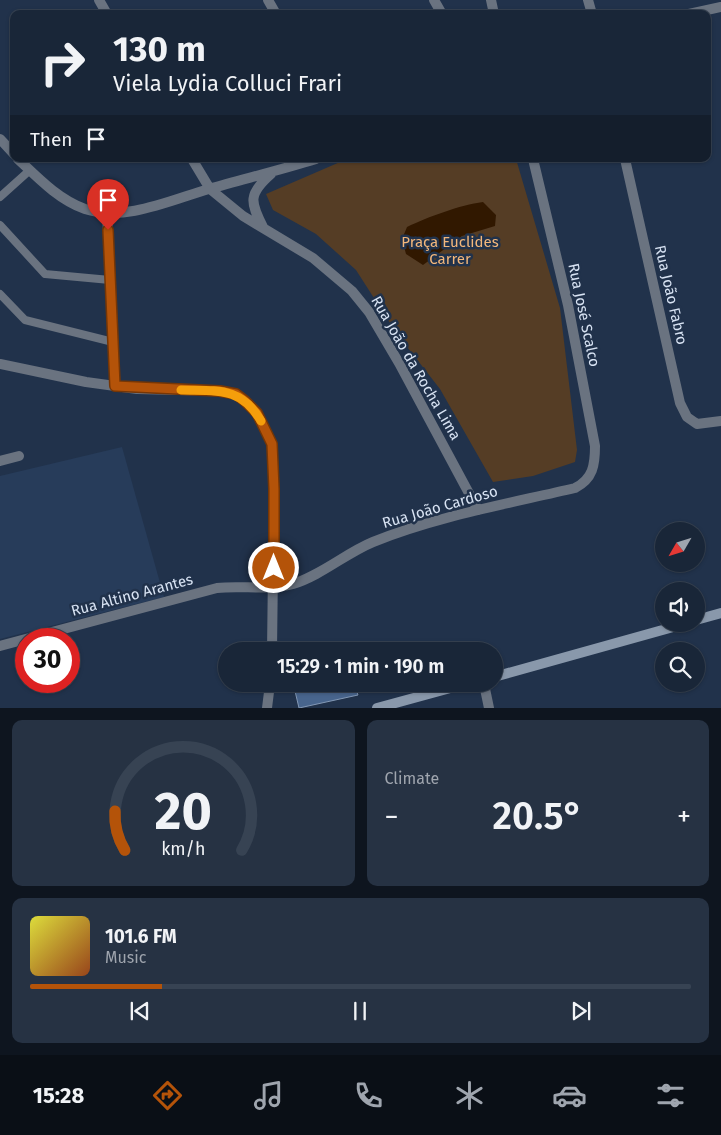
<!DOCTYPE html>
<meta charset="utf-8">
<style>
:root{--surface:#192638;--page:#263243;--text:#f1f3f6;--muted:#9fa5ae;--line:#374353;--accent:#b45309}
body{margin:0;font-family:"Fira Sans",sans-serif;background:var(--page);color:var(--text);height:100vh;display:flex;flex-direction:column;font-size:19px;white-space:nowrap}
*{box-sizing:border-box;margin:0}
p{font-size:16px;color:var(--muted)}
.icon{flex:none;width:28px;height:28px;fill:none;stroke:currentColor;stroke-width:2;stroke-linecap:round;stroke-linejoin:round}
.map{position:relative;height:708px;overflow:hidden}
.sheet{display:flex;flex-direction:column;gap:12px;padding:12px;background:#0e151f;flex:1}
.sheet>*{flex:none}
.guide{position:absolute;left:10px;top:10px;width:701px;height:152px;border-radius:10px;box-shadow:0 1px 4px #0004,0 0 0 1px var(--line);background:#192638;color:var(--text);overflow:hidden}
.needle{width:32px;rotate:231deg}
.tools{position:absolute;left:655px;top:522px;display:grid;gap:10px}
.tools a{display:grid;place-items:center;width:50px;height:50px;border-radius:50%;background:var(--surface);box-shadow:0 1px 4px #0004,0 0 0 1px var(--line);font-size:25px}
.speed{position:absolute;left:15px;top:628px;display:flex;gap:10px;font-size:25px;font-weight:700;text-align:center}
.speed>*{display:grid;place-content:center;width:65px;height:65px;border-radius:50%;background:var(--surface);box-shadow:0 1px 4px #0004,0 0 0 1px var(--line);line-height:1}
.speed .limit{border:8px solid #d22;background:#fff;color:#111}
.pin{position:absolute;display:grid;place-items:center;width:42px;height:42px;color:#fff;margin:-51px -21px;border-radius:50% 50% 50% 0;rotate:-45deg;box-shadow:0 0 5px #0007}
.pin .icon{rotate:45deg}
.me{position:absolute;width:55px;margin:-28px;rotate:0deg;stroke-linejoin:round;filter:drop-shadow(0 0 4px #0008)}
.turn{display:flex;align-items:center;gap:18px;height:105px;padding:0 20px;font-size:22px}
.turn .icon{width:65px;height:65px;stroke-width:2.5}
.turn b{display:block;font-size:35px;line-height:42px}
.then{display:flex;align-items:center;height:48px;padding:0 20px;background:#0003;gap:10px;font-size:19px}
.big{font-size:38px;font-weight:600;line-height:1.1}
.sheet .tile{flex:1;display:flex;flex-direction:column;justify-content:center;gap:8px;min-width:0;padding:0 18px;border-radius:10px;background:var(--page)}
.sheet .dial{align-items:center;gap:0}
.dial svg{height:130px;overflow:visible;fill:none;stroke:var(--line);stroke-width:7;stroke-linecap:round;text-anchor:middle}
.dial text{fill:var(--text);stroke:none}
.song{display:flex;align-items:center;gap:15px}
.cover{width:60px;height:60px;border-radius:8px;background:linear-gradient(135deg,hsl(60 70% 55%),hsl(20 70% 35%))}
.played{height:5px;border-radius:2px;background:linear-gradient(90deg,var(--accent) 20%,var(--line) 20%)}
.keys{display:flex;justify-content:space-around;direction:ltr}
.heat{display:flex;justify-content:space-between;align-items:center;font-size:28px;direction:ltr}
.sheet .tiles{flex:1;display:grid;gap:12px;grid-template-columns:1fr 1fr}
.tile:last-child{grid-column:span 2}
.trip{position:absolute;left:218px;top:642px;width:285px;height:50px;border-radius:25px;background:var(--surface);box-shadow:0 1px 4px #0004,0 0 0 1px var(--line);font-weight:600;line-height:50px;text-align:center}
.tab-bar{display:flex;height:80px;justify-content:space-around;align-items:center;background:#0a0f16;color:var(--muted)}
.tab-bar .icon{width:35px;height:35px}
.tab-bar .selected{color:var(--accent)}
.tab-bar b{font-size:22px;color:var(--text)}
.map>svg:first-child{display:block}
.built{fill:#273c5a}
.green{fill:#553d25}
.water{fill:#311800}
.building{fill:#48658d;stroke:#8398b5}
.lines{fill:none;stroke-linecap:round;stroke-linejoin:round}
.lane{stroke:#6a7380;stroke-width:8}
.street{stroke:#6a7380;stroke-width:10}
.secondary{stroke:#8998ab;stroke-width:10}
.route-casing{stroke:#753606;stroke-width:12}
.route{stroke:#b45309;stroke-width:9}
.slow{stroke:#f59e0b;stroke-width:9}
.labels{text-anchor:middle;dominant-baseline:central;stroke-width:5;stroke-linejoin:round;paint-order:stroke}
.park-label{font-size:15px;fill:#f3b77b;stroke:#21324b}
.street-label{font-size:15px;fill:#d8e3f3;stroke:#21324b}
</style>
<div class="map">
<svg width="721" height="708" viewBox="0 0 721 708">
<rect width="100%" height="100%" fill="#21324b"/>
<path class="built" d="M122,447l42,150 -164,42v-163z"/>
<path class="green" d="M347,159h169l44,149 17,142 -2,12 -42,14 -40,6 -53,-93 -43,-55 -41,-64 -40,-36 -43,-24 -7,-16z"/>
<path class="water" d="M483,202l13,13 -1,11 -33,10 -39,29 -17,-11 -4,-15 5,-12c21,-10 53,-22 76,-25z"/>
<path class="building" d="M308,684h46l4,11 -59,13 -4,-17 14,-4z"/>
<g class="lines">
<path class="lane" d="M0,197l30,-27
M0,225l45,49 65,6
M0,294l25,26 88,22"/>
<path class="street" d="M99,0l8,14
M268,0l8,14
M434,0l8,14
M491,0l3,14
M588,0l4,14
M689,14l32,-7
M0,139l14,15
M18,159c20,19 41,41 67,50 40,13 86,-9 124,-20 35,-10 71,-19 107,-30
M192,159l18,30 33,27 70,42 39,33 17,21 30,51 79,147
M625,159l55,244 7,14 10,7 24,-3
M107,213l8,173
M263,227c-13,-25 -15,-33 8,-53
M0,364l86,18 51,7 83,2 16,3 9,7 12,12 15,31 2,45 -2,162
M0,461l19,-5
M0,646l217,-58c25,-3 51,3 76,-4 29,-9 53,-31 80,-42 65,-26 134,-38 202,-54 18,-9 20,-23 20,-42l-27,-141 -35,-146
M484,684l5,24
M267,708l3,-24"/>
<path class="secondary" d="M696,620l25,-7
M494,677l190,-53
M377,708l88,-24"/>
</g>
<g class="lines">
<defs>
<path id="route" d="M108,230l7,156 105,5 16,3 9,7 12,12 15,31 2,45v79"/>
</defs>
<use href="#route" class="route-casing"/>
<use href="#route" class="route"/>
<path class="slow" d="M181,390c35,1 60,-4 80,31"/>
</g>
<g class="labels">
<g class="park-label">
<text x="450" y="242">Praça Euclides<tspan x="450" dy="17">Carrer</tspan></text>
</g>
<g class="street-label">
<text transform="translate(671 295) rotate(77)">Rua João Fabro</text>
<text transform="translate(584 315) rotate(78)">Rua José Scalco</text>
<text transform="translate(416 368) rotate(60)">Rua João da Rocha Lima</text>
<text transform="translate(440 507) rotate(-16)">Rua João Cardoso</text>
<text transform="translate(132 595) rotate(-15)">Rua Altino Arantes</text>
</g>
</g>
</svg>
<div class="tools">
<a><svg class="needle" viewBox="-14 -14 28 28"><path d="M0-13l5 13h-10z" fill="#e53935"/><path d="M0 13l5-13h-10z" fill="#9fa5ae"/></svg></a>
<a><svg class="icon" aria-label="sound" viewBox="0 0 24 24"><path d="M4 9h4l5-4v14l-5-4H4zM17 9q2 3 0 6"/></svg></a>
<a><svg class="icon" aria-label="search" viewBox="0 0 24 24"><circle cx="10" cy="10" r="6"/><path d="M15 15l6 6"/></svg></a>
</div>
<div class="speed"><div class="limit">30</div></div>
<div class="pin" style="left:108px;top:230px;background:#d93025"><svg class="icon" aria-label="arrive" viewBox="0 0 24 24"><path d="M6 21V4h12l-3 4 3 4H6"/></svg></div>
<svg class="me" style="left:274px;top:568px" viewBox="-20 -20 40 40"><circle r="17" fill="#b45309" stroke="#fff" stroke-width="3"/><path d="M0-11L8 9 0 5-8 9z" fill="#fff"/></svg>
<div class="trip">15:29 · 1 min · 190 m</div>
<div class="guide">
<div class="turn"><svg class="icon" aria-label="right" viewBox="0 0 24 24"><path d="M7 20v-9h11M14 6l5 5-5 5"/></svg><div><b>130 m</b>Viela Lydia Colluci Frari</div></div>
<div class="then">Then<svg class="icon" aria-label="arrive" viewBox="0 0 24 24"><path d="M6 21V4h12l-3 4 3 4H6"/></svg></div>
</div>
</div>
<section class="sheet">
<div class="tiles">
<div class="tile dial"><svg viewBox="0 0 100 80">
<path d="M14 69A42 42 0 1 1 86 69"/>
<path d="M14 69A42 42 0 0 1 8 45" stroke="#b45309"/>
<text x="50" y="56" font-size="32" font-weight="700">20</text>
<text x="50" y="72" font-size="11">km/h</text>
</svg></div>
<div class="tile"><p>Climate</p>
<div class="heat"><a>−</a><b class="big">20.5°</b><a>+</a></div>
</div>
<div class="tile">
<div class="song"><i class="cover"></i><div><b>101.6 FM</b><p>Music</p></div></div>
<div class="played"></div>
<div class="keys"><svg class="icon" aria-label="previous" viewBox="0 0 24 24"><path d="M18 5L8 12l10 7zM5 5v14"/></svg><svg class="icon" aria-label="pause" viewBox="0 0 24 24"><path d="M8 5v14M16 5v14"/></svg><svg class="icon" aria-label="next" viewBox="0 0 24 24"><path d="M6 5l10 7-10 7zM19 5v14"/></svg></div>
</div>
</div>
</section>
<nav class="tab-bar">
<b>15:28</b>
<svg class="icon selected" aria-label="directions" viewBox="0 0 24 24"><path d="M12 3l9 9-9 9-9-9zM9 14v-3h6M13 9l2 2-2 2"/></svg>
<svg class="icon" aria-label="music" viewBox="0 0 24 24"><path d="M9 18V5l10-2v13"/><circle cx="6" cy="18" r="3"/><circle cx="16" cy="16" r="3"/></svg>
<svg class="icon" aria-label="phone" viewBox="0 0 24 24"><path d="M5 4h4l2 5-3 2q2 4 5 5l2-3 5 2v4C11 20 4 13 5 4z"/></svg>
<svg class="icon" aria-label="climate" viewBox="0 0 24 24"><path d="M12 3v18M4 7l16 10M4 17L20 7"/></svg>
<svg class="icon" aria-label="car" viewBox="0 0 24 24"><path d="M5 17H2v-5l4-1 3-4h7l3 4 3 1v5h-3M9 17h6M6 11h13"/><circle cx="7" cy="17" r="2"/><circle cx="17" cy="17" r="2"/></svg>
<svg class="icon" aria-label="filters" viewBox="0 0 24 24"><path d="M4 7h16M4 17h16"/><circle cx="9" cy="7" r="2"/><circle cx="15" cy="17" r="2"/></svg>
</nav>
